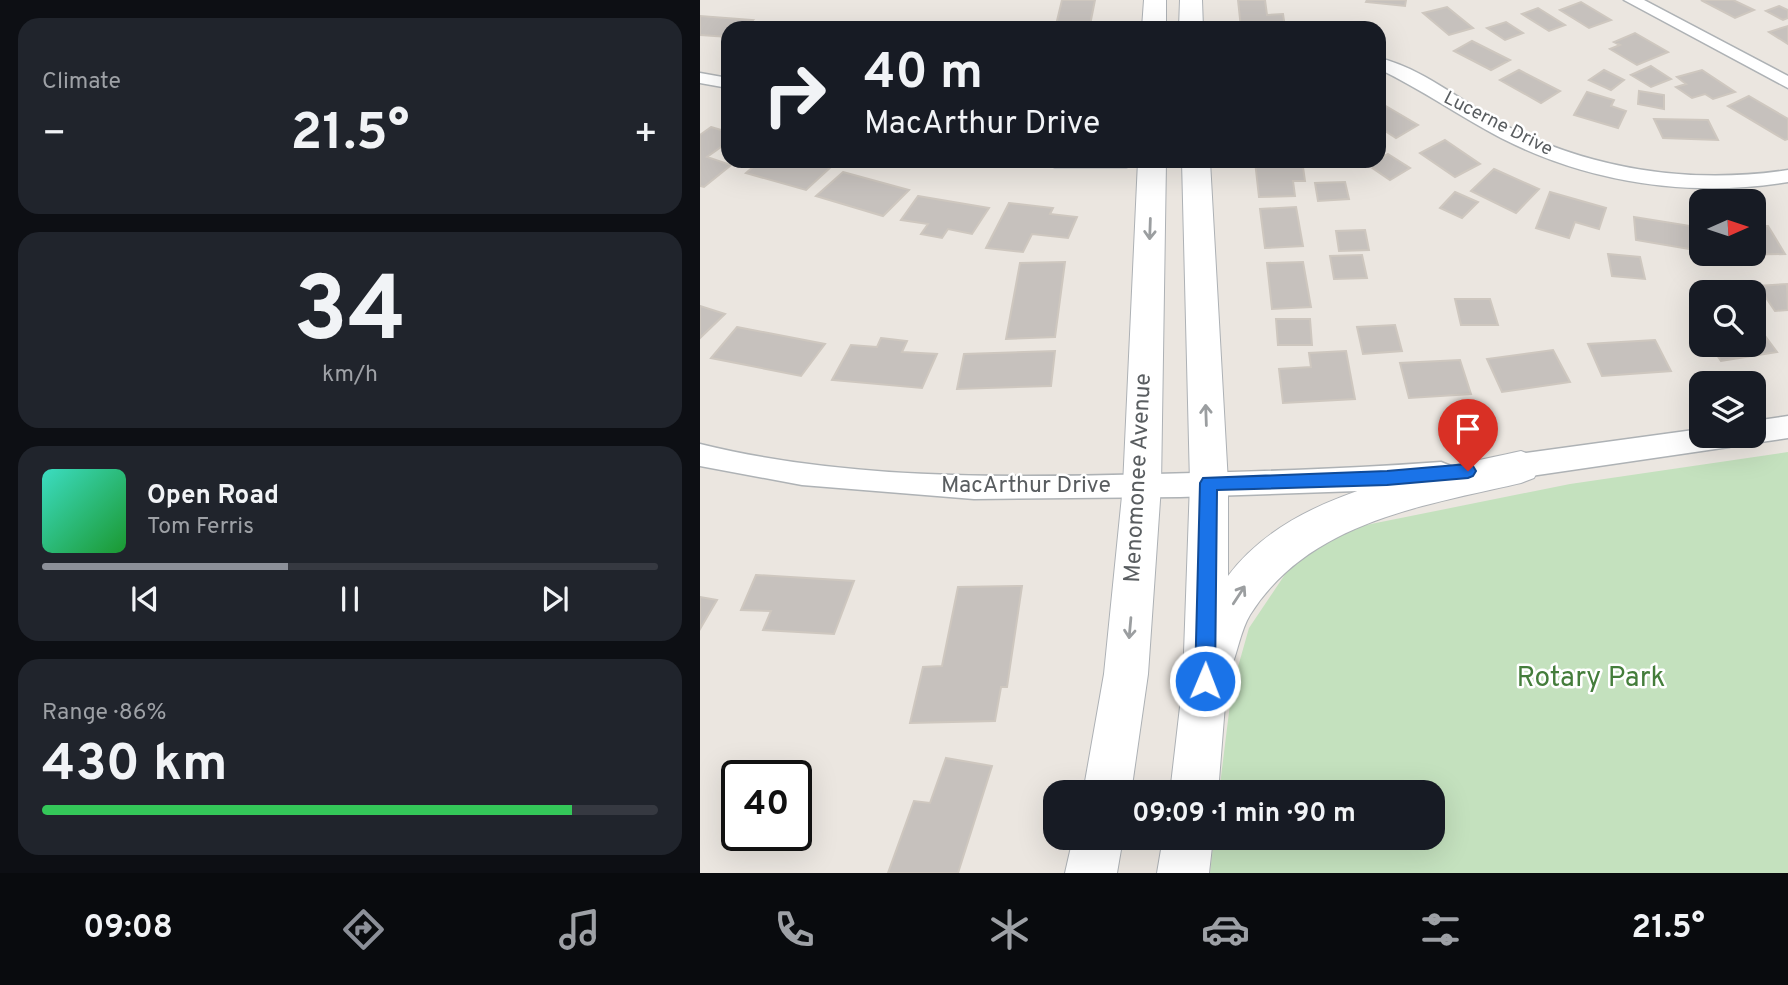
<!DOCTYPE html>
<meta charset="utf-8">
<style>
:root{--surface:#171b24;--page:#20242c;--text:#f1f3f6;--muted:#9ea1a6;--line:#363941;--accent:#8c9099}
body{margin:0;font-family:Overpass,sans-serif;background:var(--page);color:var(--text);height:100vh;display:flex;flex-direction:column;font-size:26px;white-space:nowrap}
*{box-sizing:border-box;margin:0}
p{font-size:23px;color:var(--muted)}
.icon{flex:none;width:38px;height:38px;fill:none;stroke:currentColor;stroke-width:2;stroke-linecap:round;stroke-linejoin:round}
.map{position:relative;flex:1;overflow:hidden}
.sheet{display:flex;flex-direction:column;gap:18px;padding:18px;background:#0d0f14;width:700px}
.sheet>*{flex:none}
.hud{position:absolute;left:21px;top:21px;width:665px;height:147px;border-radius:21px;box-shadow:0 7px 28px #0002;background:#171b24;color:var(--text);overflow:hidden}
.needle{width:46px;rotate:87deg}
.buttons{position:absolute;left:989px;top:189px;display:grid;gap:14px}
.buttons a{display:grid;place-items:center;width:77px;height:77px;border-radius:14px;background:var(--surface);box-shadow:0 7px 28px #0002;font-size:35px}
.speed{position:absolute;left:21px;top:760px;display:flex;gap:14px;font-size:35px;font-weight:700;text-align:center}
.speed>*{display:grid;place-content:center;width:91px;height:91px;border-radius:50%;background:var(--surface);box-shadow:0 7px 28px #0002;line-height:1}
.speed .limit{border:4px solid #111;border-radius:10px;background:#fff;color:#111}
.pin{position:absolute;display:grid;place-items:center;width:60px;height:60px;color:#fff;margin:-72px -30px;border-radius:50% 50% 50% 0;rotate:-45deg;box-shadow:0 0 7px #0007}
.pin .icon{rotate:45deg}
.me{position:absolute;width:77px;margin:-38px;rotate:1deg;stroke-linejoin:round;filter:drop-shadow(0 0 5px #0008)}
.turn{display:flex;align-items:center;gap:24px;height:147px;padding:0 28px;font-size:32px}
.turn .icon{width:91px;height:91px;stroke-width:2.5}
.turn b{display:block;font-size:49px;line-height:60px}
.big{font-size:52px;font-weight:700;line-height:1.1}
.sheet .widget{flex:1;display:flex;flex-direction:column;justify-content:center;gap:10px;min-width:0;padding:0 24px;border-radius:21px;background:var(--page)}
.sheet .dial{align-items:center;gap:0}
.dial b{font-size:91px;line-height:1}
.song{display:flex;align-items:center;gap:21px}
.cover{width:84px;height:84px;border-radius:10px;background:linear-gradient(135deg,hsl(170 70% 55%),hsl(130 70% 35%))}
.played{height:7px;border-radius:4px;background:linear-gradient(90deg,var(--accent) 40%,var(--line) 40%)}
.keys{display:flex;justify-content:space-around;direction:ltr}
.heat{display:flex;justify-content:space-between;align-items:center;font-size:38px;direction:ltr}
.charge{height:10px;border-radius:5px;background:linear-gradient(90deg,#34c759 86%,var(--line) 0)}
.trip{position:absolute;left:343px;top:780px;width:402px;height:70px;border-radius:21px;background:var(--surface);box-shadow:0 7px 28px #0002;font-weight:700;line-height:70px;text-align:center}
.tab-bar{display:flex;height:112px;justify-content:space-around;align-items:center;background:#090b0e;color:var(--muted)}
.tab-bar .icon{width:49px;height:49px}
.tab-bar .active{color:var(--accent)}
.tab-bar b{font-size:32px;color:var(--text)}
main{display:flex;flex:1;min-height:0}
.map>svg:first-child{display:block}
.green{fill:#c4e1be}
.building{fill:#c6c1bd;stroke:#cec7bf;stroke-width:2}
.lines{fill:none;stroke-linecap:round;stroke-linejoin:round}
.street-casing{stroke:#aeb2b5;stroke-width:3}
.secondary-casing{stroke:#adb1b5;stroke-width:2}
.street{fill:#fff;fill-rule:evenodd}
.secondary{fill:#fff;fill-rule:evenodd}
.oneway{stroke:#9b9ea0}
.route{fill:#1a73e8;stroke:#114b97;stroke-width:2}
.labels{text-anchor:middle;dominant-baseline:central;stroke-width:5;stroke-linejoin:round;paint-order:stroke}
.far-street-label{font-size:19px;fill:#595d60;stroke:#fff}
.street-label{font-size:23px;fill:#595d60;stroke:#fff}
.near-park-label{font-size:28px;fill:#447d3b;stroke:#fff}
</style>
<main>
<section class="sheet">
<div class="widget"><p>Climate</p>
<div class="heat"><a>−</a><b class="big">21.5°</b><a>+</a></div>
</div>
<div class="widget dial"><b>34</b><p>km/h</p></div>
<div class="widget">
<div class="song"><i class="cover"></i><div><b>Open Road</b><p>Tom Ferris</p></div></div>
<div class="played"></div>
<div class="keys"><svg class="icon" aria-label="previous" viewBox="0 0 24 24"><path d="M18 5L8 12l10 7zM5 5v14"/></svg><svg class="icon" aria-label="pause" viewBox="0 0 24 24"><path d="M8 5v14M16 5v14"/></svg><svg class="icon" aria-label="next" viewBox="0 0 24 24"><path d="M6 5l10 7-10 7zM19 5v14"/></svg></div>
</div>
<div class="widget"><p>Range · 86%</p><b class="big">430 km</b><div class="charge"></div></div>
</section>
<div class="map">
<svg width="1088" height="873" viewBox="0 0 1088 873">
<rect width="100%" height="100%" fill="#ebe6e0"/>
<path class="green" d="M1088,452v421h-578l4,-35h219v-45h-214l13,-105 17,-60 47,-70 60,-31 214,-43z"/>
<path class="building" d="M362,0h33l-5,25h-34z
M538,0h27l2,15 16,-1 2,13 -44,1z
M667,0h39l-1,6 -39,-4z
M1001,0h32l21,10 -19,8z
M881,2l30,18 -22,8 -29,-18z
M1079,6l9,4v8l-5,2 -17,-9z
M747,7l26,21 -24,7 -26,-22z
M838,8l27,17 -16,6 -27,-17z
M0,16l53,4 -8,8h-17v9l-28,-2z
M70,22l39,6h-46z
M806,22l17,11 -18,7 -18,-12z
M1088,26v18l-19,-12z
M935,33l33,19 -31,13 -27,-16 10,-4 -6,-3z
M772,41l38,19 -19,10 -37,-19z
M951,66l20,13 -20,8 -20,-12z
M819,70l41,21 -19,12 -41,-23z
M904,70l20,10 -13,10 -22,-10z
M1002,70l33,22 -22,7 -8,-5 -13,4 -16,-11 10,-3 -9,-7z
M939,91l25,4v14l-26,-5z
M887,92l27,8 -3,6 15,5 -8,17 -44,-13z
M1049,96l39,23v20l-3,1 -57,-34z
M679,102l39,23 -22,13 -17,-11z
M954,119l54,1 10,20 -55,-2z
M11,127l17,5v10l-21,15 24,8 -27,22 -4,-1v-51z
M745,140l35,24 -25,13 -35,-24z
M688,154l22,14 -20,12 -22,-15z
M60,161h54l18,5 -26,24 -60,-17z
M555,161h34l1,6h13l2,14h-12l2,15 -36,1z
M794,169l45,20 -23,24 -45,-22z
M143,172l66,18 -26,26 -67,-20z
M645,182l4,17 -31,2 -3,-18z
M755,192l23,10 -16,16 -22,-10z
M850,192l56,16 -7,21 -24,-7 -6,16 -33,-10z
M218,196l71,12 -17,26 -24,-5 -6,9 -21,-4 7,-10 -27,-4z
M309,203l44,5 -3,6 27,3 -9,21 -36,-4 -9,18 -37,-4z
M596,207l7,39 -38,2 -5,-39z
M934,217l63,10 4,24 -65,-11z
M1054,226h14l17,28 -54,1 23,-1z
M665,230l4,20 -30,1 -3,-20z
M908,254l32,3 5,22 -33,-3z
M662,255l5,23 -33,1 -4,-23z
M365,262l-10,75 -49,2 14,-76z
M603,262l8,45 -39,2 -5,-46z
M1087,284l1,26 -13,1 -17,-25z
M755,299h35l8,26h-37z
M0,306l25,8 -25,24z
M576,319h34l2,26h-34z
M1054,321l23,31 -56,9 -11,-16h44z
M695,325l7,26 -39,3 -6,-27z
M37,327l88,17 -24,32 -90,-18z
M181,338l26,3 -5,11 35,2 -15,34 -90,-8 19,-35 26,2z
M955,340l16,31 -69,5 -14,-32z
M853,350l17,32 -68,10 -15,-33z
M355,351l-4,35 -94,3 7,-35z
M646,351l9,48 -72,4 -4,-34 32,-2 -2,-14z
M760,360l11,34 -62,4 -9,-35z
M56,575l98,6 -20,53 -71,-4 8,-19 -30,-1z
M322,586l-15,101h-6l-6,34 -85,2 13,-56 19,-1 16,-79z
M0,597l17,3 -17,29z
M246,758l46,8 -34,107h-70l26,-72 16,2z"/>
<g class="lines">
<defs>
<path id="street" d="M924,0h20l144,76v12z
M679,58c42,10 81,42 118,63 89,48 191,64 291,49v12c-97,16 -199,1 -287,-44 -42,-22 -80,-49 -122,-69z
M0,73l28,5v10l-28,-5z
M345,161h91l-3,4 -7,2h-71l-7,-2z
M1088,416v22l-34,5 -9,-3 -2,-4h11v-15z
M1001,429v7h41l-4,8 -9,3 -225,33 -10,-4 -4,-8 4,-8 10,-4z
M0,444c145,36 306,34 455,30 95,-2 191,-5 286,-12l10,4 4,8 -4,8 -10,4 -54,4 -207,7 -206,2 -172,-14 -102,-19z"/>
<path id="secondary" d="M444,0h22v28h-24z
M480,0h22l1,28h-24z
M438,161h28l-5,325 -13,188 -17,119h-48l21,-119 19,-188z
M482,161h28l18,322v93c64,-86 195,-103 293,-125l13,5 6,11 -6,11 -13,5c-99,23 -213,39 -271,132 -9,15 -12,35 -18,50l-4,2 -10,126h-48l13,-112 7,-198z
M373,838h50l-6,35h-52z
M463,838h50l-4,35h-52z"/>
</defs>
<use href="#street" class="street-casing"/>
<use href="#secondary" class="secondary-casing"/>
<use href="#street" class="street"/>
<use href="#secondary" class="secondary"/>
</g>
<defs><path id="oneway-shaft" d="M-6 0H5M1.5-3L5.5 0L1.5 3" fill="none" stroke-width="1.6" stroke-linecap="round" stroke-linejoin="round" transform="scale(1.75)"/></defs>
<g class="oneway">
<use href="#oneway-shaft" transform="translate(450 229) rotate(92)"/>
<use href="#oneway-shaft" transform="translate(506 415) rotate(-92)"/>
<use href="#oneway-shaft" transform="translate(539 595) rotate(-57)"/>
<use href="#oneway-shaft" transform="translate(430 628) rotate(95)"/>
</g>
<path class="route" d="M768,464l5,2 3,5 -3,5 -5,2 -81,7 -170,5 -2,191 -3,7 -7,3 -7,-3 -3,-7 5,-198 3,-5 184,-7z"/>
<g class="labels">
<g class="far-street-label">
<text transform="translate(798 124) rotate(27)">Lucerne Drive</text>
</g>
<g class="street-label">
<text transform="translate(439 478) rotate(-87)">Menomonee Avenue</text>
<text x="326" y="486">MacArthur Drive</text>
</g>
<g class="near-park-label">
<text x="891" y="679">Rotary Park</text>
</g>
</g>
</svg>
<div class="buttons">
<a><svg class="needle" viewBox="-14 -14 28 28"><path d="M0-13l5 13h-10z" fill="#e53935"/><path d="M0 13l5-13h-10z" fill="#9ea1a6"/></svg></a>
<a><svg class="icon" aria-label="search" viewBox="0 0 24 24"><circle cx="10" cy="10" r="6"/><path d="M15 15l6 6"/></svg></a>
<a><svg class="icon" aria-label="layers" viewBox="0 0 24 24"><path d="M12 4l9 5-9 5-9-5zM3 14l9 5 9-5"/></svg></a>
</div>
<div class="speed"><div class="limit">40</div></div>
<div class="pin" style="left:768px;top:471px;background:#d93025"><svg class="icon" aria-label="arrive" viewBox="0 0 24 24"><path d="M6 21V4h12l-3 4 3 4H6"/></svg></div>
<svg class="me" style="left:505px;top:681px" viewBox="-20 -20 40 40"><circle r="17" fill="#1a73e8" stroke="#fff" stroke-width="3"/><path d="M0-11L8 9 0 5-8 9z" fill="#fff"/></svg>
<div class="trip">09:09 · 1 min · 90 m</div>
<div class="hud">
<div class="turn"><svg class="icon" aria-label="right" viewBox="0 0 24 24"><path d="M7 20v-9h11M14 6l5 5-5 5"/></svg><div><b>40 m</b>MacArthur Drive</div></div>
</div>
</div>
</main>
<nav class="tab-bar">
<b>09:08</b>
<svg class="icon active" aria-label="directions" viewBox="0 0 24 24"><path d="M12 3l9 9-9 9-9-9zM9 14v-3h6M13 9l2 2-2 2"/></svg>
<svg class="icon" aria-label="music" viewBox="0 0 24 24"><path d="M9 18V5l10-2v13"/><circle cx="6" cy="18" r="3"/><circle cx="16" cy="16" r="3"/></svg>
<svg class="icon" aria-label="phone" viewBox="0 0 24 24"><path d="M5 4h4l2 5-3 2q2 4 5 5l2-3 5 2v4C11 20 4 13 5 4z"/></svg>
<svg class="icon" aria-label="climate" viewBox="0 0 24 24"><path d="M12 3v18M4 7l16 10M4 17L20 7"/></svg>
<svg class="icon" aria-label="car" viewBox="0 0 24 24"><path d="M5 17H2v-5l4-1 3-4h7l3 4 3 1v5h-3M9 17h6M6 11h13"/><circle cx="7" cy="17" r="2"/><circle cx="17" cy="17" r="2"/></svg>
<svg class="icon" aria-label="filters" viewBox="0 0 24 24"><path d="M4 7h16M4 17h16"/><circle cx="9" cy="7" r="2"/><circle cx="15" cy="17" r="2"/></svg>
<b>21.5°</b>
</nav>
